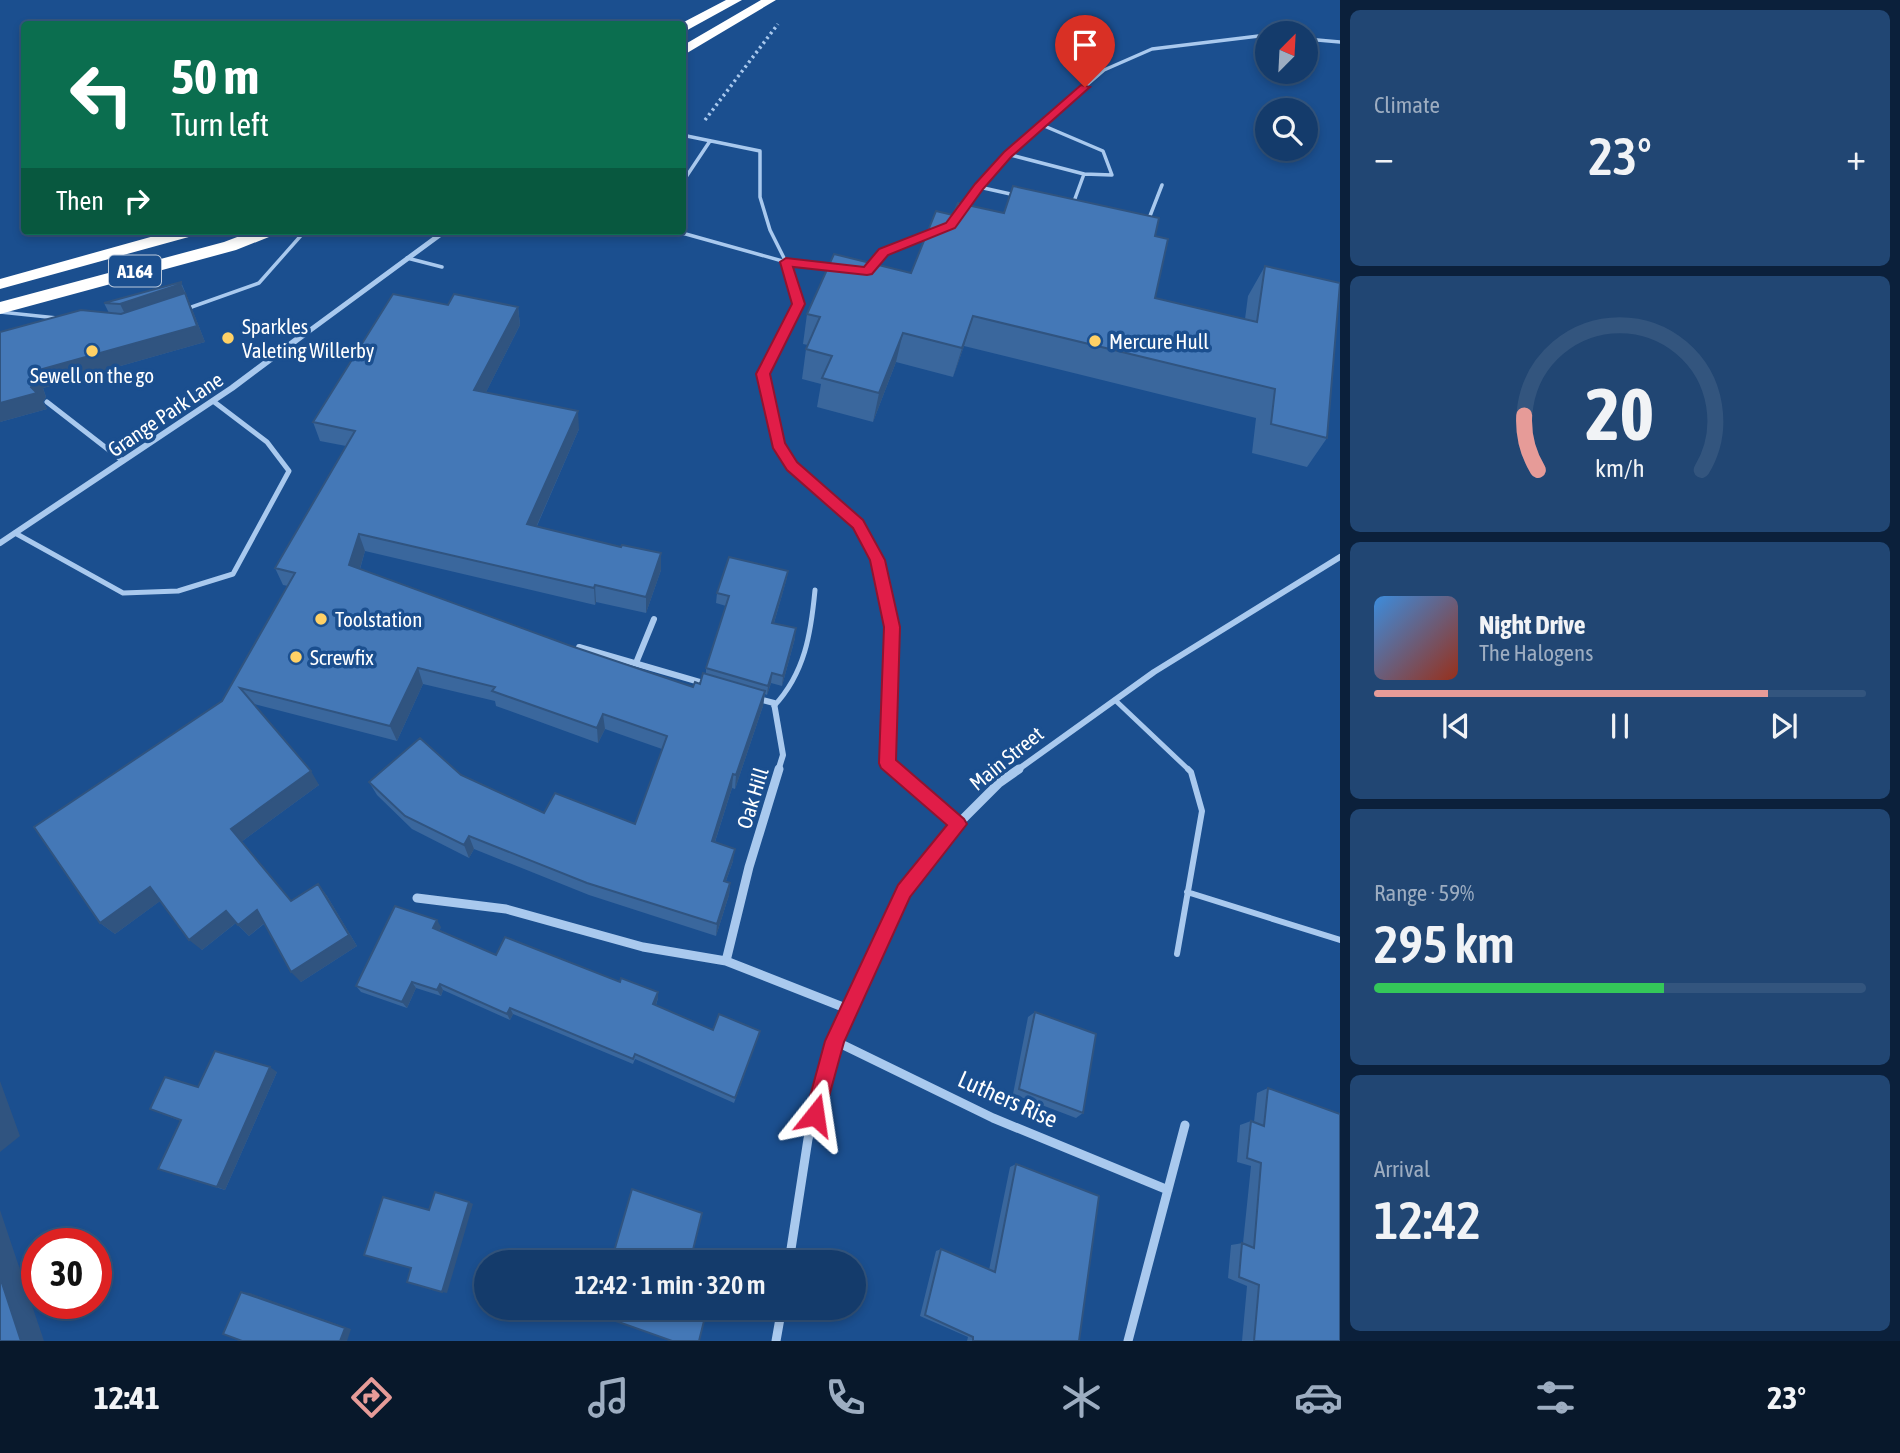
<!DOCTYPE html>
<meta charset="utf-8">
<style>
:root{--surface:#143b6b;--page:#214673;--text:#f1f3f6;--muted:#9dadc1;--line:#33557e;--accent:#e69b98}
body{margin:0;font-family:"Asap Condensed",sans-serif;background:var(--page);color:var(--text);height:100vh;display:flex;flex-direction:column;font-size:26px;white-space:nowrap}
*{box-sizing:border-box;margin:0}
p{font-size:23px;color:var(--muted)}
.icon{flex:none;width:38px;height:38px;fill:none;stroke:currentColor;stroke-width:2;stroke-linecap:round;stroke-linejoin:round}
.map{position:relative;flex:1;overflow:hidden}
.drawer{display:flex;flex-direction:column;gap:10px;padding:10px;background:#0b203b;width:560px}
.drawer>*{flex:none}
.hud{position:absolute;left:21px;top:21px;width:665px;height:214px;border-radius:7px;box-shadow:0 4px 10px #0003,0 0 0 2px var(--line);background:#0b6e4f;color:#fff;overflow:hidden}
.needle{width:46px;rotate:24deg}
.controls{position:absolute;left:1255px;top:21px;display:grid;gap:14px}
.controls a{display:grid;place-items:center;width:63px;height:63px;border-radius:50%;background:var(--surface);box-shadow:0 4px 10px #0003,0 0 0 2px var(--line);font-size:35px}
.speed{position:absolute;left:21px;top:1228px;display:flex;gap:14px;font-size:35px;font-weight:700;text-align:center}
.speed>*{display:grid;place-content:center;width:91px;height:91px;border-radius:50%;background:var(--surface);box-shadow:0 4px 10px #0003,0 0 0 2px var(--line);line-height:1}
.speed .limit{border:10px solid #d22;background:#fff;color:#111}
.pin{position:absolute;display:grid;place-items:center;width:60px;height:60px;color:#fff;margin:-72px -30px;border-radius:50% 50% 50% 0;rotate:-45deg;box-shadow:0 0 7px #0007}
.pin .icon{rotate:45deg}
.me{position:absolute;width:77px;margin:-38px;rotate:15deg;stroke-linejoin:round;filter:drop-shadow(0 0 5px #0008)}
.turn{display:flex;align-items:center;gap:24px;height:147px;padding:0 35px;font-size:32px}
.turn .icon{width:91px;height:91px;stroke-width:2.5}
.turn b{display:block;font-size:49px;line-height:60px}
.then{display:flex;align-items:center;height:66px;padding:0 35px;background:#0003;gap:14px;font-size:26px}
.big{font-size:52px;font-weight:600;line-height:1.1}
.drawer .tile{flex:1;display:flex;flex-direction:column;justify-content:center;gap:10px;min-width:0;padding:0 24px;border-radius:10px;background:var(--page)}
.drawer .dial{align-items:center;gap:0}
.dial svg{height:182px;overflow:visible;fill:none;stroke:var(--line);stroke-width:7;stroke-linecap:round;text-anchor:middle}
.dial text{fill:var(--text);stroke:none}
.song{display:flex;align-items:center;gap:21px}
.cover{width:84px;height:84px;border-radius:10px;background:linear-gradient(135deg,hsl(210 70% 55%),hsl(10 70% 35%))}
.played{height:7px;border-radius:4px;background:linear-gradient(90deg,var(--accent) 80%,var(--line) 80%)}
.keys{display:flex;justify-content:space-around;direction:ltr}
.heat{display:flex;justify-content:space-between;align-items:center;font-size:38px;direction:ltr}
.charge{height:10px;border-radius:5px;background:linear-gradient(90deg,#34c759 59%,var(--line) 0)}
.trip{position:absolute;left:474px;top:1250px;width:392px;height:70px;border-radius:35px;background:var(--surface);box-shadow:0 4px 10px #0003,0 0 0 2px var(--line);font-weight:600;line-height:70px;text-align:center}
.tab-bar{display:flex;height:112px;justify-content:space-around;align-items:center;background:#08182b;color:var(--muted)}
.tab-bar .icon{width:49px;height:49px}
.tab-bar .on{color:var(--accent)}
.tab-bar b{font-size:32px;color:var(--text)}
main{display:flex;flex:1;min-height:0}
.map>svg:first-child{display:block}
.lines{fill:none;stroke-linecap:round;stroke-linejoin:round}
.path{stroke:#a9c9ee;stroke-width:3.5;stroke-dasharray:2.5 3.5;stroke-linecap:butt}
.lane-far2{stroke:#a9c9ee;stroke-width:3.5}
.lane-far1{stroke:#a9c9ee;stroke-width:5}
.lane{stroke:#a9c9ee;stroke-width:6}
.street-far2{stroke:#a9c9ee;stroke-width:5}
.street-far1{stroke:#a9c9ee;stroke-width:6}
.street{stroke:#a9c9ee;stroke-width:9}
.highway{fill:#fff;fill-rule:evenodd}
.wall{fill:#3a679d}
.shaded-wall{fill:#305480}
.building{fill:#4478b7;stroke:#305480;stroke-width:2}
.route{fill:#e11d48;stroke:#92132f;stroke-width:2}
.poi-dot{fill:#ffd166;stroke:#1b4f8f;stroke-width:2.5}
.labels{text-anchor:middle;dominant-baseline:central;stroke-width:7;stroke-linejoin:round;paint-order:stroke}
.shield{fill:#1b4f8f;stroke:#bbcadd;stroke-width:2}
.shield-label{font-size:19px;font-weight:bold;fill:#fff}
.poi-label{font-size:21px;fill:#fff;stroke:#1b4f8f;text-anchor:start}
.street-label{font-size:21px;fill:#fff;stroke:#1b4f8f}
.near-street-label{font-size:24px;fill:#fff;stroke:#1b4f8f}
</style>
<main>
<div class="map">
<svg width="1340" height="1341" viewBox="0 0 1340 1341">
<rect width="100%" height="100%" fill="#1b4f8f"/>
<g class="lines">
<path class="path" d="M705,120l73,-96"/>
<path class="lane-far2" d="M1306,39l34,3
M682,135l78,16v46l10,33 16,32 13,42 -16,30
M1007,154l77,20 28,1 -9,-24 -61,-26
M682,183l28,-42
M979,187l36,8
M1073,204l11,-30
M963,209l44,-55 97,-84 48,-21 115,-14
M1148,221l14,-36
M675,231l111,31 49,6
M407,258l35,9
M869,269l15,-17 47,-19
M186,309l73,-26 46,-52
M0,312l57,6"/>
<path class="lane-far1" d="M784,332l-21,42 15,70 14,22 66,58 20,36 14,67 -5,136 9,8
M47,402l76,59
M15,533l108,60 55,-2 55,-17 56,-103 -22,-29 -54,-41
M1115,700l75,71
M774,706c31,-33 37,-73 41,-116"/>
<path class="lane" d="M894,769l64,55
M1187,892l153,48
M1177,954l25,-143 -11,-39 -3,-3"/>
<path class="street-far2" d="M305,334l140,-103"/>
<path class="street-far1" d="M0,543l232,-155 75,-56
M579,647l131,38
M636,663l18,-44
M755,698l19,5 9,52 -5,16
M1016,771l138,-99 186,-115"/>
<path class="street" d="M417,898l89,11 137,38 83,14 122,48
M726,961l23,-94 30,-98
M835,1041l158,77 175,72
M789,1262l19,-123 27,-98 69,-150 54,-67 41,-41 20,-14
M776,1341l6,-34
M1128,1341l57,-216"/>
<path class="highway" d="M726,0h16l-60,33 -2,-9z
M761,0h15l-94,56v-10z
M172,231h26l-2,4 -196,54v-10z
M253,231h23l-2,4 -38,15 -236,64v-12l224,-60z"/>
</g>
<path class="wall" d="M1004,213l151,23v62l90,21 3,-23 17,-30 62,172 -20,29 -55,-14 4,-35 -292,-72 -11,31 -57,-15 -23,60 -56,-15 4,-23 -19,-5 4,-30 2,-4 -5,-1 4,-30 104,-41 42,-58z
M181,282l7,17 17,43 -162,46 3,9 -3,5 4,7 -47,13 109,-109 -5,-10z
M448,305l70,2 2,18 -34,67 93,37 -42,97 84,21 40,6v17l-15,43 -50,-11 -1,3 -230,-54 -5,18 211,77 122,41 7,-3 6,-10v-6l20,-62 -10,-3 1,-10 71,-22 -2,10 -12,42 21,15 -13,48 -11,-3 -4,12 -2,-1 -2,12 -28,83 -3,-1 -17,54 18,19 -7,20 4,2 -1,12 -13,41 -127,-41 -115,-46 -5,9 -57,-29 -35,-34 -8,-13 92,-7 83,38 91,11 27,-75 -57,-20 -7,14 -102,-37 -1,-5 -72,-17 -26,57 -143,-37 65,81 -78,57 50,59 27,-17 9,12 30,50 -56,36 -37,-58 -15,12 -13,-13 -34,27 -42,-49 -45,33 -15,-11 122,-222 66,-115 -5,-1 -8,-17 71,-122 -26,-5 -7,-19z
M441,927l-2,4 57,24 162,43 -2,7 57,25 47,1 -26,72 -99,-44 -2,5 -120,-50 -3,6 -67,-30 -2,6 -25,-8 -9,20 -46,-16 -5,-6z
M1035,1012l48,101 -7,5 -63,-24 15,-77z
M277,1072l-52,118 -58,-18 14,-51 -31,-12 48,-22z
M1268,1088l72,253h-98l5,-55 -19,-8 3,-33 12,-2 8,-77 -14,-4 3,-37 11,-4 3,1 3,-29z
M1016,1164l63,177h-112l1,-4 -48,-21 16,-65 5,-2 48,21 21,-103z"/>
<path class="shaded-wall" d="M181,284l8,17 16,41 -162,46 3,9 -3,5 4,7 -47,13v-19l31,-16 1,-15 97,-50 -9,-18z
M518,307l2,18 -42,83 -4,-18z
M973,316l-9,30 -11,31 9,-29z
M903,333l-7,29 -23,60 6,-29z
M578,411l1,18 -49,112 -3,-17z
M359,534l6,17 -9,31 -7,-17z
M661,553v17l-15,43v-16z
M788,571l-2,10 -15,52 1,-10z
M595,585l1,17 -1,3 -1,-17z
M796,628l-1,10 -13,48 1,-10z
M418,668l5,16 -26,57 -7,-15z
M772,673l-1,10 -4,12 1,-9z
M765,691l-2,15 -28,83 1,-14z
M603,714l2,15 -7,14 -1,-15z
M311,771l8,14 -78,57 -10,-13z
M733,774l-1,14 -21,66 1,-13z
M469,836l5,13 -5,9 -5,-13z
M735,849l-2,12 -11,31 2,-11z
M730,883l-1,12 -13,41 1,-12z
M318,884l9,12 30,50 -56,36 -10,-10z
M150,887l13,12 -48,35 -15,-11z
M257,910l10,11 -18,15 -11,-11z
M226,911l11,11 -35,28 -13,-10z
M437,920l4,7 -4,8 -4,-7z
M412,982l4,6 -9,20 -5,-6z
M440,984l3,6 -2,6 -4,-6z
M658,992v6l-4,12 -1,-6z
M510,1008l3,6 -3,6 -3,-6z
M270,1067l7,5 -52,118 -8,-3z
M0,1081l20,55 -20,16z
M469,1202l4,2 -26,89 -5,-1z
M0,1210l44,131h-23l-21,-64z
M241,1292l9,1 101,36 -4,12h-7z"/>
<path class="building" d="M1013,186l146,32 -4,18 13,3 -13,59 102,24 8,-56 75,17 -13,155 -56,-14 4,-35 -302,-73 -11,32 -59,-15 -24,60 -57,-15 10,-22 -26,-7 14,-32 -13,-3 27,-60 77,19 25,-62 17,4 5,-12 46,10z
M181,282v2l-61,20 -16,-1z
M185,293l12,33 -165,46 3,9 -4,6 6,6 -37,10v-71l81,-22 40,4z
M393,294l55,11 6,-11 64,13 -44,83 104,21 -51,113 94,23 1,-2 39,8 -15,44 -51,-12 -1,3 -235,-54 -10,31 222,81 122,41 2,-5 5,2 3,-11 62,18 -29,84 -3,-1 -21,67 23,8 -11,32 6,2 -13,41 -130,-41 -118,-47 -5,9 -59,-29 -36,-34 51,-44 41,37 83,38 11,-20 80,31 32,-88 -64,-22 -6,14 -105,-37 3,-4 -77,-19 -28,58 -150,-38 71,83 -80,58 60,72 27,-17 31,51 -58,37 -34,-62 -19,15 -12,-14 -37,29 -39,-53 -50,36 -66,-96 188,-126 73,-128 -20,-5 80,-137 -42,-9z
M729,557l59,14 -16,52 24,5 -13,48 -11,-3 -4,13 -62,-18 23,-72 -12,-3z
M395,906l42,14 -4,8 63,27 9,-18 115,45 1,-4 37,14 -5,12 60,26 6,-16 41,17 -25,67 -100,-44 -2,5 -123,-51 -3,6 -67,-30 -3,6 -25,-8 -10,20 -46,-16z
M1035,1012l61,22 -13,79 -64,-24z
M215,1051l55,16 -53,120 -59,-18 23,-49 -31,-11 15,-32 33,10z
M1268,1088l72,26v227h-86l5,-56 -20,-8 3,-34 12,5 7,-85 -14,-5 4,-37 13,5z
M1016,1164l83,32 -20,145h-106v-4l-48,-22 16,-66 54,23z
M632,1189l70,24 -12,49h-79z
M435,1192l34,10 -27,90 -35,-10 4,-14 -47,-13 19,-58 46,13z
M0,1277l21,64h-21z
M241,1292l104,36 -5,13h-98l-19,-7z
M598,1307h91l17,6 -7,28h-27l-76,-27z"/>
<path class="route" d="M1081,85l9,2 -79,70 -28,32 -28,39 -67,27 -16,19 -5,1 -74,-8 12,37 -35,70 15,69 12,19 66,58 22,40 15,67 -4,133 68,59 3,5 -57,73 -66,145 -22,80 -7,3 -7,-3 -3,-7 20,-74 73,-156 49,-60 -66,-57 -2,-5 5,-136 -14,-67 -17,-32 -66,-58 -14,-22 -17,-74 36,-70 -12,-42 6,-4 78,9 15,-18 67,-26 29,-39 29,-32z"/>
<g class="poi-dot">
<circle cx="228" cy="338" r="7"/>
<circle cx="1095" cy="341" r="7"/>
<circle cx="92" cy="351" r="7"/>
<circle cx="321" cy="619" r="7"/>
<circle cx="296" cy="657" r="7"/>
</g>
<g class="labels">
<rect class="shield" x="109" y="255.5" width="52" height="31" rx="5"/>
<g class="shield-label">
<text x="135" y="271">A164</text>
</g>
<g class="poi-label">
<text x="242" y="326">Sparkles<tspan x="242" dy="24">Valeting Willerby</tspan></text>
<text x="1109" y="341">Mercure Hull</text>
<text x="92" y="375" text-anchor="middle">Sewell on the go</text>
<text x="335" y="619">Toolstation</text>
<text x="310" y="657">Screwfix</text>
</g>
<g class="street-label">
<text transform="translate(165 414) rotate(-34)">Grange Park Lane</text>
<text transform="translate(1006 758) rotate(-39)">Main Street</text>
<text transform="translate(752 798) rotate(-73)">Oak Hill</text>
</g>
<g class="near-street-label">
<text transform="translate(1008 1099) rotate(24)">Luthers Rise</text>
</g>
</g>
</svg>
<div class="controls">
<a><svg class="needle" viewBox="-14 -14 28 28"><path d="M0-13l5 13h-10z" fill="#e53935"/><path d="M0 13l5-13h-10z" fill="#9dadc1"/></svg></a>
<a><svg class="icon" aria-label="search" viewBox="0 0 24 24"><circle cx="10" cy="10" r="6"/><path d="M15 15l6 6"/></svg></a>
</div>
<div class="speed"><div class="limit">30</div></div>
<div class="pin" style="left:1085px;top:87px;background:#d93025"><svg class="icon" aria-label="arrive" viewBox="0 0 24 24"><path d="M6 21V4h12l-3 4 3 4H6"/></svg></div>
<svg class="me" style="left:815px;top:1115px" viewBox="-20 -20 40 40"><path d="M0-17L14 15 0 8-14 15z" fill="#e11d48" stroke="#fff" stroke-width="4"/></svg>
<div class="trip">12:42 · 1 min · 320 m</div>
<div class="hud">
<div class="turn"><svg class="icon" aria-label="left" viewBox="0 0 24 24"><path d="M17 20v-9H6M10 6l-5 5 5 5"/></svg><div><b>50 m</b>Turn left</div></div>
<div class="then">Then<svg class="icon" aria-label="right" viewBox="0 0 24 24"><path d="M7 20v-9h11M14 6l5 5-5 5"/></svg></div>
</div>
</div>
<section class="drawer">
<div class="tile"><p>Climate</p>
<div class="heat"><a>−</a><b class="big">23°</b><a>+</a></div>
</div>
<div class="tile dial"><svg viewBox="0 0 100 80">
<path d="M14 69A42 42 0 1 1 86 69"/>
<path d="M14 69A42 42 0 0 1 8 45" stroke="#e69b98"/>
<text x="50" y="56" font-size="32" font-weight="700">20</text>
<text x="50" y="72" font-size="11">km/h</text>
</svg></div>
<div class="tile">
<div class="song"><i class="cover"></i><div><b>Night Drive</b><p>The Halogens</p></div></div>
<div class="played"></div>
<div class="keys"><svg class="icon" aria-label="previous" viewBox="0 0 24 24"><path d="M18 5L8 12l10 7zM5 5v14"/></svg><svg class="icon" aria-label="pause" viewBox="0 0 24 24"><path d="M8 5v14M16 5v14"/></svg><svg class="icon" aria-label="next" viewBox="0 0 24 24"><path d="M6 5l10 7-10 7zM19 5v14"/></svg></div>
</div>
<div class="tile"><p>Range · 59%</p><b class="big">295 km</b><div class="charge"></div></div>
<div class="tile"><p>Arrival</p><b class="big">12:42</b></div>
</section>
</main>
<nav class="tab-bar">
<b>12:41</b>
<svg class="icon on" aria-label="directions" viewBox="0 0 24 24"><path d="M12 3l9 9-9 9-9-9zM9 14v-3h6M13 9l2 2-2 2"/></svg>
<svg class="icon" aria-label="music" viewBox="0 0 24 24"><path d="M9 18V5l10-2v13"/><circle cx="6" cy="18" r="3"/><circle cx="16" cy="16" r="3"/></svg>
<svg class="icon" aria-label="phone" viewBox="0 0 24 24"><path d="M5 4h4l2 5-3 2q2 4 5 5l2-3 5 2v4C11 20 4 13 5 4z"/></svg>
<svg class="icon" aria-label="climate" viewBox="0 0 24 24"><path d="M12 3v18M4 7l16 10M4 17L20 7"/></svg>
<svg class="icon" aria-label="car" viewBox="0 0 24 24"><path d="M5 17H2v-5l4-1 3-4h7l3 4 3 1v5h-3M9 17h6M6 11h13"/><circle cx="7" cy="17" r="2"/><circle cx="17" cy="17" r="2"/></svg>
<svg class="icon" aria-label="filters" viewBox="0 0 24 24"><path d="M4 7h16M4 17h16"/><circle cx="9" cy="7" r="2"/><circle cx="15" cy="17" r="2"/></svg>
<b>23°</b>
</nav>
